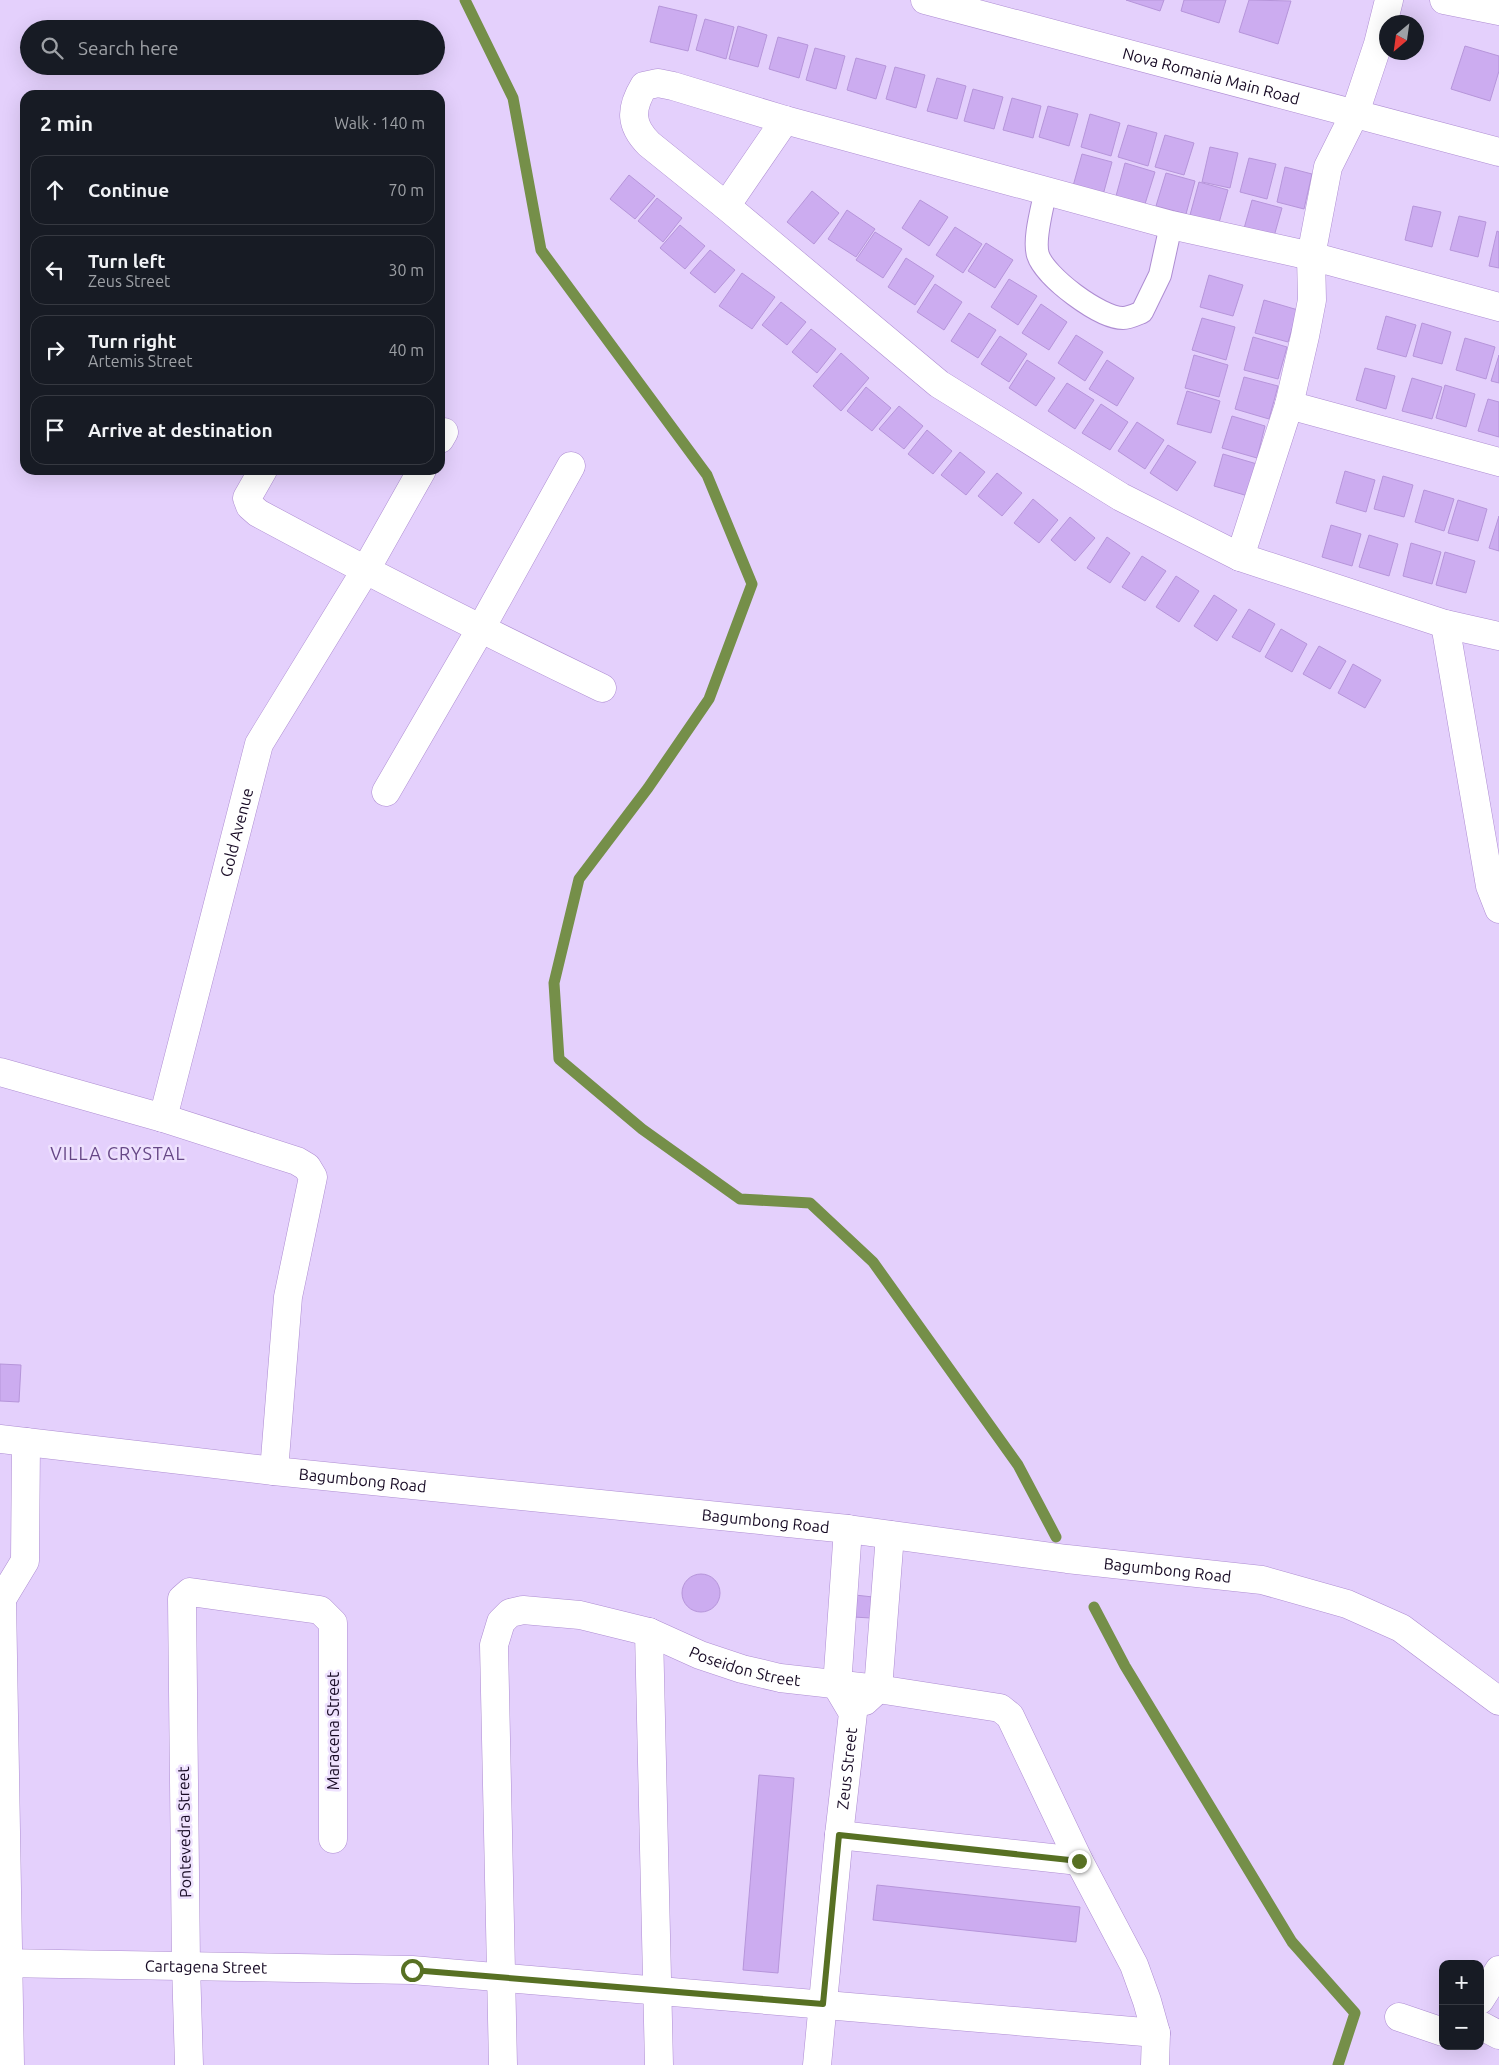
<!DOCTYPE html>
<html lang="en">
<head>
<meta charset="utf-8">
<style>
  :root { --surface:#171b24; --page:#242831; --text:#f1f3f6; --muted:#9ea1a6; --line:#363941 }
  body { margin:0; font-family:Ubuntu,sans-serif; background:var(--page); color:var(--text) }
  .controls { position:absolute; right:15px; bottom:15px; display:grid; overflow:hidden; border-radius:10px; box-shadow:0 5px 20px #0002 }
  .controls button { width:45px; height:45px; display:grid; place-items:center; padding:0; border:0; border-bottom:1px solid var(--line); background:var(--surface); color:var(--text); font:25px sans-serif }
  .compass { position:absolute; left:1379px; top:15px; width:45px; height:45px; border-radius:50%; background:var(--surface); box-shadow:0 5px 20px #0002; rotate:209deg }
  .stop { position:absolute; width:15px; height:15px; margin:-11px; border:4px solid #577023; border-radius:50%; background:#fff }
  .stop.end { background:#577023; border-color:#fff; box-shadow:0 1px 5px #0008 }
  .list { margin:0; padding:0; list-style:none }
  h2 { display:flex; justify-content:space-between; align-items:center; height:65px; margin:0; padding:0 20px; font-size:21px }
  h2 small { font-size:16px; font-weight:400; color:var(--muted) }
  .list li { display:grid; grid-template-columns:32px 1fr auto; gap:15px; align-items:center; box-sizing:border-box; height:70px; margin:0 10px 10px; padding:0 10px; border:1px solid var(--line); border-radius:15px }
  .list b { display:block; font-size:19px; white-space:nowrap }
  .list p { margin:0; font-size:16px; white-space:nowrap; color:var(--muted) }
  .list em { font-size:16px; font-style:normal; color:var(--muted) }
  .icon { flex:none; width:28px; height:28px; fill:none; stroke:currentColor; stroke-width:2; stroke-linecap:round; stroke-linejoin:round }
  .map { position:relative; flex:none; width:1499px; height:2065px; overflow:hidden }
  .search { position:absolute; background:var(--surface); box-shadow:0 5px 20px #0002; left:20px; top:20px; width:425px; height:55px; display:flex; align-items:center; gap:12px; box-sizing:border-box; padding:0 18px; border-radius:28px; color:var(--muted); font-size:19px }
  .panel { position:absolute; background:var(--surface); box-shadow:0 5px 20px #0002; left:20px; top:90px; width:425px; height:385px; border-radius:15px }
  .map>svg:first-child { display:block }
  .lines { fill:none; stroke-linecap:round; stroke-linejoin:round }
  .stream { stroke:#758f49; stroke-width:11 }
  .building { fill:#ccacf0; stroke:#b695da }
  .lane-casing { stroke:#ae8dd2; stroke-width:24 }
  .street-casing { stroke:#ae8dd2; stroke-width:29 }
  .secondary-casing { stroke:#ae8dd2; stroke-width:29 }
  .lane { stroke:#fff; stroke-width:22 }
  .street { stroke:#fff; stroke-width:28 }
  .secondary { stroke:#fff; stroke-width:28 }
  .route { stroke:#577023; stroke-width:6 }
  .labels { text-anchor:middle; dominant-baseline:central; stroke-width:5; stroke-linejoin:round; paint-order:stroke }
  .street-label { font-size:16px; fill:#170a24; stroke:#eee1fe }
  .neighbourhood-label { font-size:18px; letter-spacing:1px; fill:#664786; stroke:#eee1fe }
</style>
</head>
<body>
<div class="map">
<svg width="1499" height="2065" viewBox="0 0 1499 2065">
  <rect width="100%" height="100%" fill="#e4d0fc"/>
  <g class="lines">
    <!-- stream -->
    <g class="stream">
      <path d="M465,0L513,98L541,250L707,475L752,584L709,699L648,788L579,879L554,983L559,1059L642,1129L740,1199L810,1203L873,1262L1018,1465L1056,1537"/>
      <path d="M1094,1607L1125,1666L1292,1942L1355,2013L1338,2065"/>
    </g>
  </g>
  <!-- building -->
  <g class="building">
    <path d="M1126,0H1164L1160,11Z"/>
    <path d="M1184,0H1226L1219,23L1181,11Z"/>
    <path d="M1249,0L1291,1L1278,44L1239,32Z"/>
    <path d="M659,6L697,15L688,51L650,42Z"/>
    <path d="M705,19L734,27L726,59L696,50Z"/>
    <path d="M738,26L767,35L758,67L729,59Z"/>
    <path d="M778,37L808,45L799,78L769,69Z"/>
    <path d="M1465,46L1499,56V71L1490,101L1451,89Z"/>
    <path d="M815,48L845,56L836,89L806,80Z"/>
    <path d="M856,58L886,66L876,99L847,90Z"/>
    <path d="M895,67L925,75L916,108L886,99Z"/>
    <path d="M937,78L966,86L957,119L927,111Z"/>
    <path d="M973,89L1003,97L994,129L964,121Z"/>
    <path d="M1012,98L1041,106L1033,138L1003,130Z"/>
    <path d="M1048,106L1078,114L1069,146L1039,137Z"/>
    <path d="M1090,114L1120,123L1111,156L1081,147Z"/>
    <path d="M1128,125L1157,133L1148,166L1118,157Z"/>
    <path d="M1165,135L1194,143L1184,175L1155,167Z"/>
    <path d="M1210,147L1238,153L1230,188L1202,182Z"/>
    <path d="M1082,154L1112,162L1103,195L1073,186Z"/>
    <path d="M1249,158L1276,164L1267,199L1240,192Z"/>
    <path d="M1125,163L1155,172L1145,204L1116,196Z"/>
    <path d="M1285,167L1312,174L1304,209L1277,202Z"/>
    <path d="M1166,173L1195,181L1186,214L1156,206Z"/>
    <path d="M629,175L655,196L635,219L610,199Z"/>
    <path d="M1199,182L1228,190L1219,223L1190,215Z"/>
    <path d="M812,191L839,213L814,244L787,222Z"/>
    <path d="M657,198L682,218L663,242L638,221Z"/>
    <path d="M920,200L948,217L929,246L902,228Z"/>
    <path d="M1252,200L1282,208L1273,240L1243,232Z"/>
    <path d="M1413,206L1441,212L1432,247L1405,240Z"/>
    <path d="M847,210L875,229L856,257L828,239Z"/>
    <path d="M1459,216L1486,222L1478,257L1450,250Z"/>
    <path d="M680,225L705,246L685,269L660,248Z"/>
    <path d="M955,227L982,244L963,273L936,255Z"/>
    <path d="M1497,231L1499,232V268L1489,266Z"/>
    <path d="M875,232L902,249L883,278L856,260Z"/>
    <path d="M986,243L1013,260L995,288L968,271Z"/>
    <path d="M710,250L735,270L715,293L690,273Z"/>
    <path d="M906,258L934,276L915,305L888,287Z"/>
    <path d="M742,273L775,297L752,329L719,306Z"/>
    <path d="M1209,275L1243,285L1233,316L1200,307Z"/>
    <path d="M1009,279L1037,296L1018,325L991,307Z"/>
    <path d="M935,284L962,302L944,330L917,312Z"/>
    <path d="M1264,300L1298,310L1288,342L1255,333Z"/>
    <path d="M781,302L806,322L787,345L762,325Z"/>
    <path d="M1041,304L1067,322L1049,350L1022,333Z"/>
    <path d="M969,313L996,330L978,358L951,341Z"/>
    <path d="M1386,316L1416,325L1406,357L1377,349Z"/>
    <path d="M1202,318L1235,327L1226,360L1192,350Z"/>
    <path d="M1422,323L1451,332L1442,364L1413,356Z"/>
    <path d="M811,329L836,349L817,373L792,352Z"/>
    <path d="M1076,335L1103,352L1085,381L1058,363Z"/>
    <path d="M1000,336L1027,354L1009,382L981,364Z"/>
    <path d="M1253,337L1287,347L1278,379L1244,370Z"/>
    <path d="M1465,338L1495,347L1486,379L1456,370Z"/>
    <path d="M841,353L869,378L841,411L813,386Z"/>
    <path d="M1194,355L1228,365L1219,397L1185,388Z"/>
    <path d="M1499,355V383L1491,381Z"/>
    <path d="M1027,360L1055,378L1036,406L1009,388Z"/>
    <path d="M1107,360L1134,378L1117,406L1089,389Z"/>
    <path d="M1365,368L1395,376L1386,409L1356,400Z"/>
    <path d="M1244,377L1278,386L1269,419L1235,409Z"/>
    <path d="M1412,378L1442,387L1432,419L1402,411Z"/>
    <path d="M1067,383L1094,400L1075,429L1048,411Z"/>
    <path d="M1445,385L1475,394L1466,427L1436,418Z"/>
    <path d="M866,387L891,408L872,431L847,411Z"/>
    <path d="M1187,391L1220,401L1211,433L1177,424Z"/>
    <path d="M1488,399L1499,402V437L1478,431Z"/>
    <path d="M1101,404L1128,422L1110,450L1082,433Z"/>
    <path d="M899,406L923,426L904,449L879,429Z"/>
    <path d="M1232,416L1265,426L1257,458L1222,448Z"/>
    <path d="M1137,422L1164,440L1145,469L1118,451Z"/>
    <path d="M927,430L952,451L933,474L908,454Z"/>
    <path d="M1168,445L1196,462L1177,491L1150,473Z"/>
    <path d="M960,452L985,472L966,495L941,475Z"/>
    <path d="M1223,454L1257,464L1248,496L1214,486Z"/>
    <path d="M1345,471L1375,480L1366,512L1336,503Z"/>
    <path d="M997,473L1022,493L1002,516L978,496Z"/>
    <path d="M1383,476L1413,485L1404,517L1374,509Z"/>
    <path d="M1424,490L1454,499L1444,531L1415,522Z"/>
    <path d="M1033,499L1058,520L1039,543L1014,523Z"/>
    <path d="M1458,500L1487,509L1478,541L1448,533Z"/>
    <path d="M1499,516V551L1489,548Z"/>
    <path d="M1070,517L1095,538L1075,561L1051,540Z"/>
    <path d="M1331,525L1361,534L1352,566L1322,557Z"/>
    <path d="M1369,535L1398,544L1389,576L1359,567Z"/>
    <path d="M1107,537L1130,553L1110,583L1087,568Z"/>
    <path d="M1411,543L1441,552L1432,584L1403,576Z"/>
    <path d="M1445,552L1475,561L1466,593L1436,585Z"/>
    <path d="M1142,556L1166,571L1145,601L1122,587Z"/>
    <path d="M1176,576L1199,591L1179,622L1156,607Z"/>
    <path d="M1214,595L1237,610L1217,641L1194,626Z"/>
    <path d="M1249,609L1275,624L1260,652L1232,637Z"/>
    <path d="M1281,629L1307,644L1292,672L1265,657Z"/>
    <path d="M1319,646L1346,661L1330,689L1303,674Z"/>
    <path d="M1353,664L1381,680L1365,708L1338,693Z"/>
    <path d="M0,1364L21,1365L19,1402L0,1401Z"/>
    <circle cx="701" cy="1593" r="19"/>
    <path d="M855,1595L873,1597L871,1618L853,1617Z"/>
    <path d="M759,1775L794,1778L778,1973L743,1970Z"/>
    <path d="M877,1885L1080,1907L1076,1942L873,1920Z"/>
  </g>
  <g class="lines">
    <!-- lane casing -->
    <g class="lane-casing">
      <path id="lane" d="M1046,189C1043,206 1033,239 1038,255C1045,277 1100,318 1123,318C1129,318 1137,314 1142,312L1160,275L1171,225"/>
    </g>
    <!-- street casing -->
    <g class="street-casing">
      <g id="street">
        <path id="s1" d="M925,0L1499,152"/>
        <path d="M1444,0L1499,11"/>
        <path d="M726,206L785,120"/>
        <path d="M1499,307L1311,256L1171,225L785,120L673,86L658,83L644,86C630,109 630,125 649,144L726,206L939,384L1121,497L1240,557L1445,624L1499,636"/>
        <path d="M1289,405L1499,462"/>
        <path d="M440,439L444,432"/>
        <path d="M263,470L247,498L250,506L258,513C371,574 486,632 602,688"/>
        <path d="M1240,557L1289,405L1305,336L1312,300L1311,256L1328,167L1355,113L1378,44L1389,0"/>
        <path d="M1445,624L1490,886L1499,909"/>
        <path d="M386,792L480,630L571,466"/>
        <path d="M0,1072L163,1118L297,1161L307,1167L313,1177L288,1297L274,1471"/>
        <path id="s2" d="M163,1118L259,744L365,571L422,470"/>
        <path d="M0,1596L2,1599L10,2065"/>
        <path d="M2,1599L25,1561L26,1442"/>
        <path d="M649,1632L659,2065"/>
        <path d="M865,1701L878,1689L890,1535"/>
        <path d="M839,1835L1079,1861"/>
        <path id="s3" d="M0,1963L412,1970L1156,2033"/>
        <path d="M1480,2000L1499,1970"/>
        <path d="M1399,2017L1443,2032"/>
        <path d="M1480,2025L1499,2035"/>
        <path d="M189,2065L186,1965L182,1599L190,1592L320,1610L333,1623V1839"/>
        <path id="s4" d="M503,2065L494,1645L501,1622L510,1613L523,1610L580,1615L649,1632L700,1655L742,1669L780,1678L878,1689L1000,1708L1010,1716L1079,1861L1134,1965L1147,2001L1156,2033L1155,2065"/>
        <path id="s5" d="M817,2065L839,1835L853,1713L837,1686L848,1529"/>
      </g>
    </g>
    <!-- secondary casing -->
    <g class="secondary-casing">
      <g id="secondary">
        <path id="s6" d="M0,1439L274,1471L848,1529L1067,1559L1262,1580L1347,1604L1401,1628L1499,1701"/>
      </g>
    </g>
    <!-- lane -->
    <use href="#lane" class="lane"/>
    <!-- street -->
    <use href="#street" class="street"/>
    <!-- secondary -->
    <use href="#secondary" class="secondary"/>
  </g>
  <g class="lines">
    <!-- route -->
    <path class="route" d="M412,1970L823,2004L839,1835L1079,1861"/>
  </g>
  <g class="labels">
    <!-- street labels -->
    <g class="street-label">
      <text stroke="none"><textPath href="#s1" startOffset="296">Nova Romania Main Road</textPath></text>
      <text stroke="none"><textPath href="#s2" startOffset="295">Gold Avenue</textPath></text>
      <text stroke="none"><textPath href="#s6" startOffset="365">Bagumbong Road</textPath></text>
      <text stroke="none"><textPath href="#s6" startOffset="770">Bagumbong Road</textPath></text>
      <text stroke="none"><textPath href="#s6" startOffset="1175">Bagumbong Road</textPath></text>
      <text stroke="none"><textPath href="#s4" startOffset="701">Poseidon Street</textPath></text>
      <text transform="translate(333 1731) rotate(-90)">Maracena Street</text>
      <text stroke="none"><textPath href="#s5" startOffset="298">Zeus Street</textPath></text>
      <text transform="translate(184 1832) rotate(-91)">Pontevedra Street</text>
      <text stroke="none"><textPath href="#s3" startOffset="206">Cartagena Street</textPath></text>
    </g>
    <!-- neighbourhood labels -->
    <g class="neighbourhood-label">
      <text x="118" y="1153">VILLA CRYSTAL</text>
    </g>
  </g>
</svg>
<div class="controls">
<button>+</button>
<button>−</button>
</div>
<svg class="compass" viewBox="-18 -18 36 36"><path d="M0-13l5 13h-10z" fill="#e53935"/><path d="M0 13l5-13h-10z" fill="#9ea1a6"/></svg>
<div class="stop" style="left:412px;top:1970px"></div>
<div class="stop end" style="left:1079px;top:1861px"></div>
<div class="search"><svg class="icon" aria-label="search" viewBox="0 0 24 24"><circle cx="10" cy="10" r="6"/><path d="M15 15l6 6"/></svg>Search here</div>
<section class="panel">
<h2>2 min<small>Walk · 140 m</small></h2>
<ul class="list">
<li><svg class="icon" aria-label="ahead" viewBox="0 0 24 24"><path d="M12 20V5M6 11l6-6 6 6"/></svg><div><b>Continue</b></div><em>70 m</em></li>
<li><svg class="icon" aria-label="left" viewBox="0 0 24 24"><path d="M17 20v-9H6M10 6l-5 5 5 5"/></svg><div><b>Turn left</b><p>Zeus Street</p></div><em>30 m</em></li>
<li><svg class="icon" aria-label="right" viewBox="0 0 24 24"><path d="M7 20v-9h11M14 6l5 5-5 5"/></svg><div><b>Turn right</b><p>Artemis Street</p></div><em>40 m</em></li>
<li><svg class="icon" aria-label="arrive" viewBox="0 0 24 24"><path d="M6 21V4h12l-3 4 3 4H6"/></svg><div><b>Arrive at destination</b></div></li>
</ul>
</section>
</div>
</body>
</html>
